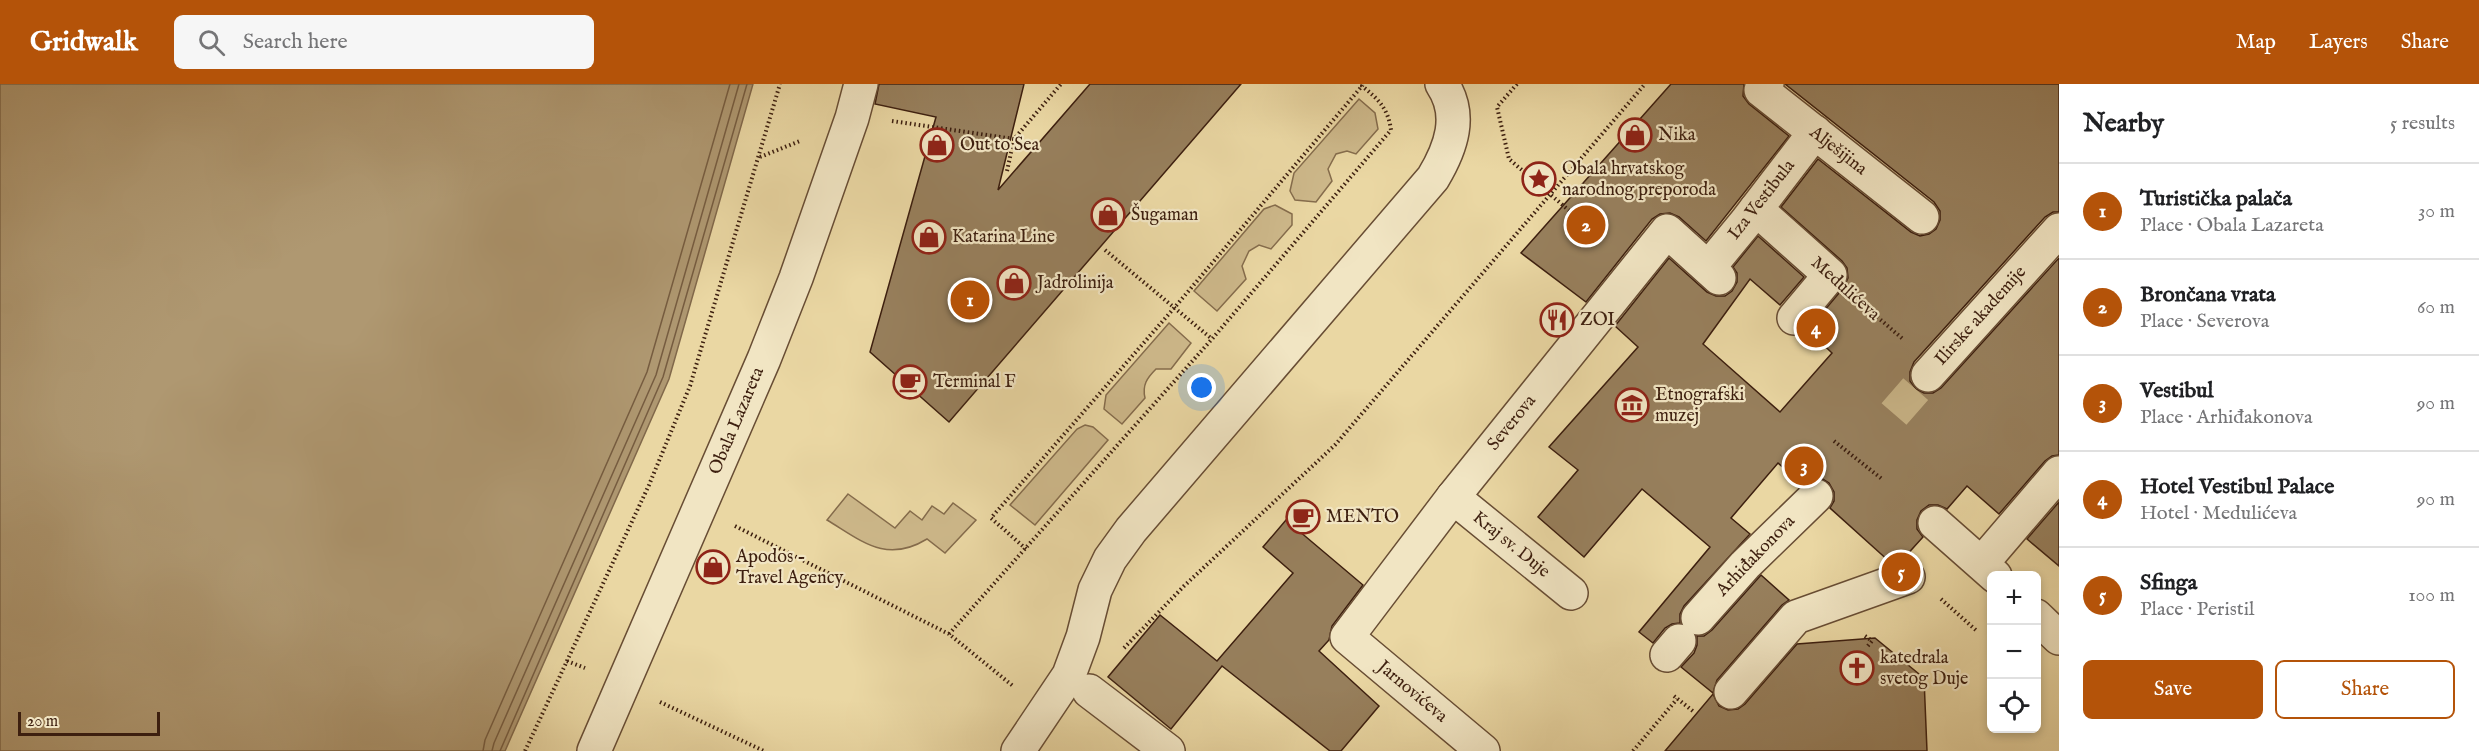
<!DOCTYPE html>
<html lang="en">
<head>
<meta charset="utf-8">
<style>
  :root { --surface:#fff; --page:#f6f6f6; --text:#202124; --muted:#757577; --line:#e0e0e0; --accent:#b45309 }
  body { margin:0; font-family:"IM FELL English",serif; background:var(--page); color:var(--text) }
  .controls { position:absolute; right:18px; bottom:18px; display:grid; overflow:hidden; border-radius:9px; box-shadow:0 3px 9px #0003 }
  .controls button { width:54px; height:54px; display:grid; place-items:center; padding:0; border:0; border-bottom:2px solid var(--line); background:var(--surface); color:var(--text); font:30px sans-serif }
  .scale { position:absolute; left:18px; bottom:15px; width:142px; box-sizing:border-box; padding-left:6px; border:3px solid #3d1f0f; border-top:0; font-size:16px; line-height:21px; white-space:nowrap; color:#3d1f0f; -webkit-text-stroke:4px #f1e5c3; paint-order:stroke }
  .you { position:absolute; left:1202px; top:304px; width:21px; height:21px; margin:-15px; border:4px solid #fff; border-radius:50%; background:#1a73e8; box-shadow:0 0 0 9px #1a73e833 }
  .badge { display:grid; place-items:center; width:39px; height:39px; border-radius:50%; background:var(--accent); color:#fff; font-size:20px; font-weight:700 }
  .pin { position:absolute; translate:-50% -50%; border:3px solid #fff; box-shadow:0 2px 6px #0006 }
  .list { margin:0; padding:0; list-style:none }
  h2 { display:flex; justify-content:space-between; align-items:center; height:78px; margin:0; padding:0 24px; font-size:26px }
  h2 small { font-size:20px; font-weight:400; color:var(--muted) }
  .list li { display:grid; grid-template-columns:39px 1fr auto; gap:18px; align-items:center; box-sizing:border-box; height:96px; padding:0 24px; border-top:2px solid var(--line) }
  .list b { display:block; font-size:22px; white-space:nowrap }
  .list p { margin:0; font-size:20px; white-space:nowrap; color:var(--muted) }
  .list em { font-size:20px; font-style:normal; color:var(--muted) }
  .actions { display:flex; gap:12px; padding:18px 24px }
  .actions a { flex:1; padding:14px 0; border:2px solid var(--accent); border-radius:9px; text-align:center; font-size:21px; color:var(--accent) }
  .actions .main { background:var(--accent); color:#fff }
  .icon { flex:none; width:33px; height:33px; fill:none; stroke:currentColor; stroke-width:2; stroke-linecap:round; stroke-linejoin:round }
  .map { position:relative; flex:none; width:2059px; height:667px; overflow:hidden }
  header { display:flex; align-items:center; gap:36px; box-sizing:border-box; height:84px; padding:0 30px; background:var(--accent); color:#fff }
  header strong { font-size:28px }
  nav { display:flex; gap:33px; margin-inline-start:auto; font-size:21px }
  .search { width:420px; height:54px; background:var(--page); display:flex; align-items:center; gap:15px; box-sizing:border-box; padding:0 21px; border-radius:9px; color:var(--muted); font-size:22px }
  main { display:flex }
  aside { flex:1; background:var(--surface) }
  .map>svg:first-child { display:block }
  .green { fill:#cdb88a; stroke:#856c4c; stroke-width:1.5 }
  .water { fill:#af9871; stroke:#81684a; stroke-width:1.5 }
  .lines { fill:none; stroke-linecap:round; stroke-linejoin:round }
  .shore { stroke:#765c40; stroke-width:1.5 }
  .building { fill:#977f5c; stroke:#3d1f0f; stroke-width:1.5 }
  .street-tunnel { stroke:#c7b285; stroke-width:33; stroke-dasharray:33 16; stroke-linecap:butt }
  .street-casing { stroke:#684d34; stroke-width:36 }
  .path { stroke:#3d1f0f; stroke-width:4; stroke-dasharray:1.5 3; stroke-linecap:butt }
  .street { stroke:#f1e5c3; stroke-width:33 }
  .labels { text-anchor:middle; dominant-baseline:central; stroke-width:4.5; stroke-linejoin:round; paint-order:stroke }
  .poi-label { font-size:18px; fill:#3d1f0f; stroke:#f1e5c3; text-anchor:start }
  .street-label { font-size:18px; fill:#3d1f0f; stroke:#f1e5c3 }
</style>
</head>
<body>
<header>
<strong>Gridwalk</strong>
<div class="search"><svg class="icon" aria-label="search" viewBox="0 0 24 24"><circle cx="10" cy="10" r="6"/><path d="M15 15l6 6"/></svg>Search here</div>
<nav><a>Map</a><a>Layers</a><a>Share</a></nav>
</header>
<main>
<div class="map">
<svg width="2059" height="667" viewBox="0 0 2059 667">
  <rect width="100%" height="100%" fill="#ead7a3"/>
  <filter id="stains"><feTurbulence type="fractalNoise" baseFrequency=".00333" numOctaves="4"/><feColorMatrix values="0 0 0 0 .2 0 0 0 0 .09 0 0 0 0 .02 0 0 0 .5 -.17"/></filter>
  <radialGradient id="worn" r=".72"><stop offset=".6" stop-color="#630" stop-opacity="0"/><stop offset="1" stop-color="#630" stop-opacity=".3"/></radialGradient>
  <!-- green -->
  <g class="green">
    <path d="M1359,15L1375,29L1378,45L1356,70L1347,67L1336,70L1328,85L1332,97L1316,118L1295,116L1290,107L1294,89Z"/>
    <path d="M1275,121L1292,130V141L1271,165L1259,161L1249,167L1242,182L1246,195L1217,227L1194,207L1264,125Z"/>
    <path d="M1169,239L1191,259L1171,285H1156C1147,294 1142,301 1145,314L1122,340L1104,325L1106,311Z"/>
    <path d="M1085,341L1093,343L1108,356L1035,441L1010,421L1077,345Z"/>
    <path d="M848,410L895,444L910,427L922,436L932,422L944,430L953,419L976,436L945,469L927,455C886,480 862,457 827,436Z"/>
  </g>
  <!-- water -->
  <path class="water" d="M0,0H753L669,295L505,667H0Z"/>
  <g class="lines">
    <!-- shore -->
    <g class="shore">
      <path d="M483,667L485,656L647,288L730,0"/>
      <path d="M492,667L494,659L656,291L739,0"/>
      <path d="M500,667L663,293L747,0"/>
    </g>
  </g>
  <!-- building -->
  <g class="building">
    <path d="M879,0H1024L998,106L1090,0H1241L949,338L870,268L936,33L875,20Z"/>
    <path d="M1671,0H1744L1743,12L1749,20L1789,52L1706,157L1679,133L1670,129L1660,130L1652,135L1586,218L1521,169Z"/>
    <path d="M1785,0H2059V128H2053L2045,133L1914,278L1910,288V297L1916,305L1924,309H1933L1941,304L2059,174V371L2052,372L2045,377L1999,430L1967,402L1947,425L1938,421H1929L1921,427L1917,436V445L1923,453L1903,475L1891,479L1830,424L1834,417V408L1829,399L1821,394H1812L1802,400L1778,379L1731,434L1750,450L1684,522L1680,530V539L1672,540L1665,544L1653,559L1639,548L1710,463L1642,405L1584,473L1538,433L1578,386L1549,363L1638,263L1615,242L1669,174L1707,208L1716,212H1725L1732,207L1737,198V189L1733,183L1758,152L1804,193L1780,221L1750,195L1703,260L1780,328L1832,269L1808,246L1844,203L1848,194L1847,184L1842,177L1781,123L1818,75L1911,148L1920,152L1929,150L1936,145L1940,136V127L1934,118Z"/>
    <path d="M2059,418V482L2027,455Z"/>
    <path d="M1286,436L1363,501L1332,542L1329,556L1319,567L1379,622L1341,667H1330L1222,582L1171,645L1108,593L1160,531L1217,577L1293,489L1263,463Z"/>
    <path d="M1761,491L1789,516L1782,521L1717,596L1713,609L1681,583L1694,569L1697,561V552H1704L1712,546Z"/>
    <path d="M1875,554L1924,594L1927,667H1665L1713,610L1719,622L1728,626L1738,625L1745,620L1797,560Z"/>
  </g>
  <g class="lines">
    <!-- street-tunnel -->
    <path class="street-tunnel" d="M1894,330L1928,291"/>
    <!-- street casing -->
    <g class="street-casing">
      <g id="street">
        <path d="M1767,0L1761,6L1922,133"/>
        <path d="M1756,125L1830,191L1794,234"/>
        <path d="M1709,183L1746,138L1815,48"/>
        <path d="M1928,291L2059,146"/>
        <path d="M1453,413L1571,509"/>
        <path d="M1935,439L1995,492"/>
        <path d="M1982,479L2059,389"/>
        <path d="M2036,532L2059,554"/>
        <path d="M1698,534L1745,481L1816,412"/>
        <path d="M1667,571L1679,557"/>
        <path d="M1089,607L1168,667"/>
        <path d="M1731,608L1796,533L1908,493"/>
        <path d="M594,667L764,275L796,194L852,34L861,0"/>
        <path d="M1018,667L1069,591L1083,553L1095,506L1110,475L1131,446L1433,94C1451,64 1463,31 1442,0"/>
        <path d="M1483,667L1347,553L1453,413L1667,147L1719,194"/>
      </g>
    </g>
    <!-- path -->
    <g class="path">
      <path d="M1517,0L1497,23L1509,75L1586,141"/>
      <path d="M892,37L1014,55L1061,0"/>
      <path d="M760,73L800,57"/>
      <path d="M1007,87L1014,55"/>
      <path d="M1105,166L1212,255"/>
      <path d="M1860,218L1904,256"/>
      <path d="M1834,357L1882,395"/>
      <path d="M735,442L949,550L1013,602"/>
      <path d="M1026,465L991,434L1175,223L1362,2"/>
      <path d="M1941,515L1977,547"/>
      <path d="M949,550L1212,255L1391,46C1388,24 1378,15 1362,2L1363,0"/>
      <path d="M1865,552L1872,557L1866,564"/>
      <path d="M1124,564L1184,502L1335,361L1645,0"/>
      <path d="M567,577L585,584"/>
      <path d="M1674,612L1694,628"/>
      <path d="M660,618L764,667"/>
      <path d="M525,667L649,401L690,302L780,0"/>
      <path d="M1633,667L1677,615"/>
    </g>
    <!-- street -->
    <use href="#street" class="street"/>
  </g>
  <!-- icons -->
  <defs>
    <g id="shop-ring" transform="scale(1.725)"><circle r="9.5" fill="#f1e5c3" stroke="#8f2418" stroke-width="1.5"/><path d="M-5-2.5h2.3a2.7 3.5 0 0 1 5.4 0H5L5.5 6h-11ZM-1.5-2.5h3a1.5 2.3 0 0 0-3 0Z" fill="#8f2418"/></g>
    <g id="sight-ring" transform="scale(1.725)"><circle r="9.5" fill="#f1e5c3" stroke="#8f2418" stroke-width="1.5"/><path d="M0-6L1.8-2.2L6-1.7L2.9 1.2L3.7 5.4L0 3.3L-3.7 5.4L-2.9 1.2L-6-1.7L-1.8-2.2Z" fill="#8f2418"/></g>
    <g id="restaurant-ring" transform="scale(1.725)"><circle r="9.5" fill="#f1e5c3" stroke="#8f2418" stroke-width="1.5"/><path d="M-5-6h1v4h1v-4h1v4h1v-4h1v5L-1.5 .5V6h-2V.5L-5-1ZM5-6V6H3V1.5H1.5Q1.5-4 5-6Z" fill="#8f2418"/></g>
    <g id="cafe-ring" transform="scale(1.725)"><circle r="9.5" fill="#f1e5c3" stroke="#8f2418" stroke-width="1.5"/><path d="M-5.5-4.5H6V0H3Q3 3.5 0 3.5H-2.5Q-5.5 3.5-5.5 0ZM3-3.2v2h1.7v-2ZM-6 4.5H4V6H-6Z" fill="#8f2418"/></g>
    <g id="museum-ring" transform="scale(1.725)"><circle r="9.5" fill="#f1e5c3" stroke="#8f2418" stroke-width="1.5"/><path d="M0-6L6-3V-2H-6V-3ZM-5-1h2V3h-2ZM-1-1h2V3h-2ZM3-1h2V3H3ZM-6 4H6V6H-6Z" fill="#8f2418"/></g>
    <g id="church-ring" transform="scale(1.725)"><circle r="9.5" fill="#f1e5c3" stroke="#8f2418" stroke-width="1.5"/><path d="M-1.2-6h2.4v3.5h3.3v2.4h-3.3V6h-2.4V-.1h-3.3v-2.4h3.3Z" fill="#8f2418"/></g>
  </defs>
  <g fill-rule="evenodd">
    <use href="#shop-ring" x="1635" y="51"/>
    <use href="#shop-ring" x="937" y="61"/>
    <use href="#sight-ring" x="1539" y="95"/>
    <use href="#shop-ring" x="1108" y="131"/>
    <use href="#shop-ring" x="929" y="153"/>
    <use href="#shop-ring" x="1014" y="199"/>
    <use href="#restaurant-ring" x="1557" y="236"/>
    <use href="#cafe-ring" x="910" y="298"/>
    <use href="#museum-ring" x="1632" y="321"/>
    <use href="#cafe-ring" x="1303" y="433"/>
    <use href="#shop-ring" x="713" y="483"/>
    <use href="#church-ring" x="1857" y="584"/>
  </g>
  <g class="labels">
    <!-- poi labels -->
    <g class="poi-label">
      <text x="1658" y="51">Nika</text>
      <text x="960" y="61">Out to Sea</text>
      <text x="1562" y="85">Obala hrvatskog<tspan x="1562" dy="21">narodnog preporoda</tspan></text>
      <text x="1131" y="131">Šugaman</text>
      <text x="952" y="153">Katarina Line</text>
      <text x="1037" y="199">Jadrolinija</text>
      <text x="1580" y="236">ZOI</text>
      <text x="933" y="298">Terminal F</text>
      <text x="1655" y="311">Etnografski<tspan x="1655" dy="21">muzej</tspan></text>
      <text x="1326" y="433">MENTO</text>
      <text x="736" y="473">Apodos -<tspan x="736" dy="21">Travel Agency</tspan></text>
      <text x="1880" y="574">katedrala<tspan x="1880" dy="21">svetog Duje</tspan></text>
    </g>
    <!-- street labels -->
    <g class="street-label">
      <text transform="translate(1838 67) rotate(38)">Alješijina</text>
      <text transform="translate(1762 116) rotate(-52)">Iza Vestibula</text>
      <text transform="translate(1845 205) rotate(42)">Medulićeva</text>
      <text transform="translate(1981 232) rotate(-48)">Ilirske akademije</text>
      <text transform="translate(737 337) rotate(-67)">Obala Lazareta</text>
      <text transform="translate(1512 339) rotate(-51)">Severova</text>
      <text transform="translate(1511 461) rotate(39)">Kraj sv. Duje</text>
      <text transform="translate(1756 472) rotate(-46)">Arhiđakonova</text>
      <text transform="translate(1412 608) rotate(40)">Jarnovićeva</text>
    </g>
  </g>
  <rect width="100%" height="100%" filter="url(#stains)"/>
  <rect width="100%" height="100%" fill="url(#worn)"/>
</svg>
<div class="controls">
<button>+</button>
<button>−</button>
<button><svg class="icon" aria-label="locate" viewBox="0 0 24 24"><circle cx="12" cy="12" r="6"/><path d="M12 2v4M12 18v4M2 12h4M18 12h4"/></svg></button>
</div>
<div class="scale">20 m</div>
<div class="you"></div>
<div class="pin badge" style="left:970px;top:216px">1</div>
<div class="pin badge" style="left:1586px;top:141px">2</div>
<div class="pin badge" style="left:1804px;top:382px">3</div>
<div class="pin badge" style="left:1816px;top:244px">4</div>
<div class="pin badge" style="left:1901px;top:488px">5</div>
</div>
<aside>
<h2>Nearby<small>5 results</small></h2>
<ul class="list">
<li><span class="badge">1</span><div><b>Turistička palača</b><p>Place · Obala Lazareta</p></div><em>30 m</em></li>
<li><span class="badge">2</span><div><b>Brončana vrata</b><p>Place · Severova</p></div><em>60 m</em></li>
<li><span class="badge">3</span><div><b>Vestibul</b><p>Place · Arhiđakonova</p></div><em>90 m</em></li>
<li><span class="badge">4</span><div><b>Hotel Vestibul Palace</b><p>Hotel · Medulićeva</p></div><em>90 m</em></li>
<li><span class="badge">5</span><div><b>Sfinga</b><p>Place · Peristil</p></div><em>100 m</em></li>
</ul>
<div class="actions"><a class="main">Save</a><a>Share</a></div>
</aside>
</main>
</body>
</html>
